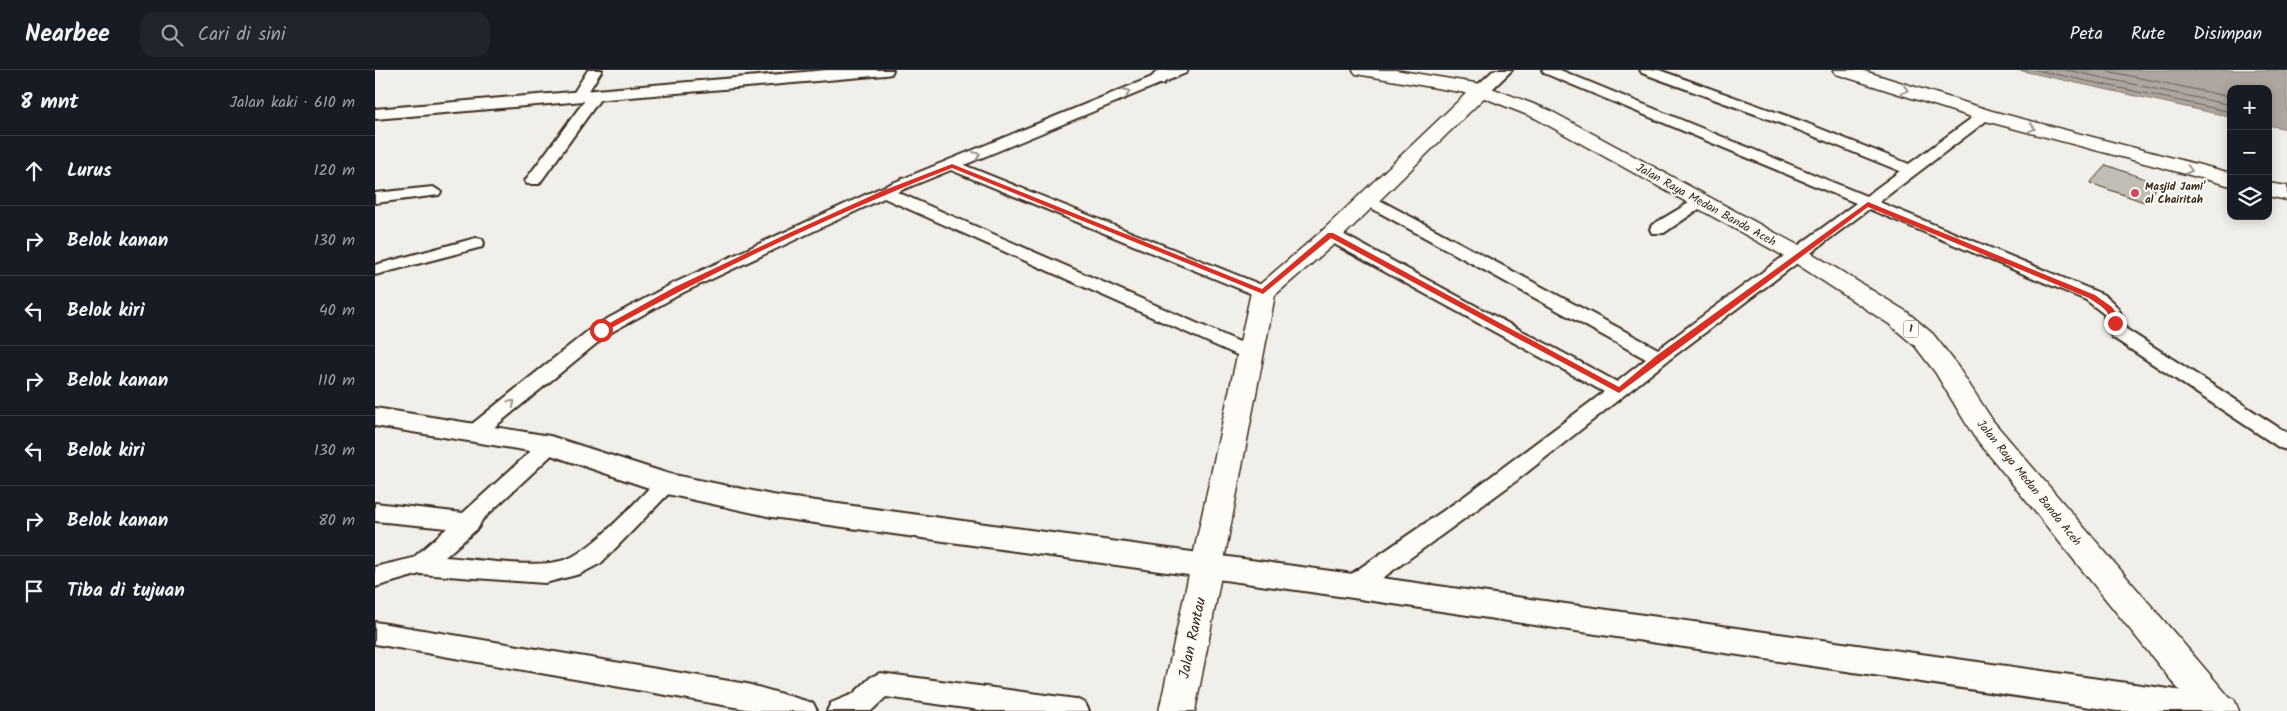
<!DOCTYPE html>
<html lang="id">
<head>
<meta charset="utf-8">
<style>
  :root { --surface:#171b24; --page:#20242c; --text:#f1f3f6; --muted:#9ea1a6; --line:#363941 }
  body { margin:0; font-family:Kalam,sans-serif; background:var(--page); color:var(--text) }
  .controls { position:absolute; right:15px; top:15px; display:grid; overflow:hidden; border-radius:10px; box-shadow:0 2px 12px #0003 }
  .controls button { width:45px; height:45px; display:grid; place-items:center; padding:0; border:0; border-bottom:1px solid var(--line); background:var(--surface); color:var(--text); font:25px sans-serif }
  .stop { position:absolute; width:15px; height:15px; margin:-11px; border:4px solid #d93025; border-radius:50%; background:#fff }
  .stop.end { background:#d93025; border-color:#fff; box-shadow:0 1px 5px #0008 }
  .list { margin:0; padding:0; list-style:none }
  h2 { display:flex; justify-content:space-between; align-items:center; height:65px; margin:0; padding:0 20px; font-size:21px }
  h2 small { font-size:16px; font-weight:400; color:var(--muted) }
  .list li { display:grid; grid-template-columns:32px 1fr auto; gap:15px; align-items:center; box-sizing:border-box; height:70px; padding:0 20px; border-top:1px solid var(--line) }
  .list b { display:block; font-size:19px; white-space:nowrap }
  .list em { font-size:16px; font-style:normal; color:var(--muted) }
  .icon { flex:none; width:28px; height:28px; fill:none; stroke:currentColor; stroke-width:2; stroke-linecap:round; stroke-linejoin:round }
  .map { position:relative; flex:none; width:1912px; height:641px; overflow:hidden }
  header { display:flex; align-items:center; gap:30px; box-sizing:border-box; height:70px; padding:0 25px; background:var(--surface); border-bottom:1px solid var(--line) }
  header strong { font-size:24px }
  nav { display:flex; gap:28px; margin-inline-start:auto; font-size:18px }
  .search { width:350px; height:45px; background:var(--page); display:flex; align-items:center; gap:12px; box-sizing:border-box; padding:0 18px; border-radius:15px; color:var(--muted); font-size:19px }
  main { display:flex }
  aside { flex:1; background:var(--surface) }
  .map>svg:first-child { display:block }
  .water { fill:#aea69f; stroke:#80746b }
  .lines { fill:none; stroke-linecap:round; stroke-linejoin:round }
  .shore { stroke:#695c52; stroke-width:1 }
  .building { fill:#c1bcb4; stroke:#3b2a1e }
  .minor-casing { stroke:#3b2a1e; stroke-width:4 }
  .tertiary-casing { stroke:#3b2a1e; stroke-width:4 }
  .secondary-casing { stroke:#3b2a1e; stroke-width:3 }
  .trunk-casing { stroke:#3b2a1e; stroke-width:3 }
  .minor { fill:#fdfcf7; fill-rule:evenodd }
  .tertiary { fill:#fdfcf7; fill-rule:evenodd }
  .secondary { fill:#fdfcf7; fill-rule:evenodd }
  .trunk { fill:#fdfcf7; fill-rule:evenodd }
  .oneway { stroke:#9c938a }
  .route { fill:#d93025 }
  .poi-dot { fill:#d1495b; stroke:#fdfcf7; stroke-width:2 }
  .labels { text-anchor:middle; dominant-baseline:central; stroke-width:4; stroke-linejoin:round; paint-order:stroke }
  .far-poi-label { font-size:11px; font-weight:bold; fill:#3b2a1e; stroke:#fdfcf7; text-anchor:start }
  .shield { fill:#fdfcf7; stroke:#75695f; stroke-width:1 }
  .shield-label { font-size:11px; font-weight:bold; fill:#3b2a1e }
  .street-label { font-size:12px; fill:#3b2a1e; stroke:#fdfcf7 }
  .near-street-label { font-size:15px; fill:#3b2a1e; stroke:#fdfcf7 }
</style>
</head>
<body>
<header>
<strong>Nearbee</strong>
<div class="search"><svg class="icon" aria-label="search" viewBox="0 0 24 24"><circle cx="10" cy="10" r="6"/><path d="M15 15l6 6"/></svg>Cari di sini</div>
<nav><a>Peta</a><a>Rute</a><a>Disimpan</a></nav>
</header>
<main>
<aside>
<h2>8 mnt<small>Jalan kaki · 610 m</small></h2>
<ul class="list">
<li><svg class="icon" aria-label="ahead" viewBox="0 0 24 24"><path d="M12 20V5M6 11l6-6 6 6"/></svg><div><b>Lurus</b></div><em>120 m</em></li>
<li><svg class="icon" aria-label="right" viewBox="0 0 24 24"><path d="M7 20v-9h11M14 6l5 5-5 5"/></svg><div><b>Belok kanan</b></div><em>130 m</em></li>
<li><svg class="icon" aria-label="left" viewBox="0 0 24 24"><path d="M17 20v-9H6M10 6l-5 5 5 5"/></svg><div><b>Belok kiri</b></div><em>40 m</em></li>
<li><svg class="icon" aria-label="right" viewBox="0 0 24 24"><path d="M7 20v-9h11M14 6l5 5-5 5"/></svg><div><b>Belok kanan</b></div><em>110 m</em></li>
<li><svg class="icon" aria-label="left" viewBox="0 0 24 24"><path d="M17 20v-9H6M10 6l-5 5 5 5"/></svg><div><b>Belok kiri</b></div><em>130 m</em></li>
<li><svg class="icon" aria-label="right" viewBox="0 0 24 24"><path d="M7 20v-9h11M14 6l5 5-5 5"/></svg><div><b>Belok kanan</b></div><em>80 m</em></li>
<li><svg class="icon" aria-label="arrive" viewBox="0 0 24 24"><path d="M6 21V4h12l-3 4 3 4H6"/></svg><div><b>Tiba di tujuan</b></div></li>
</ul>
</aside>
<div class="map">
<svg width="1912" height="641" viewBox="0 0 1912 641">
  <rect width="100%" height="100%" fill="#f1efea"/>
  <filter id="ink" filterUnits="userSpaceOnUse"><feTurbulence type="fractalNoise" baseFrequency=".02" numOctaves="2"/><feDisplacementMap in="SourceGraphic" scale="10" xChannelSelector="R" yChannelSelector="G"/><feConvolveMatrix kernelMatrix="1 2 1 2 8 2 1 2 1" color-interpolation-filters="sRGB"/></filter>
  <g filter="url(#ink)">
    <!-- water -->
    <path class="water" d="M1643,0H1912V59L1893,55V19H1856V47Z"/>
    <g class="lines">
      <!-- shore -->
      <g class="shore">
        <path d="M1661,0L1856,42"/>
        <path d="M1691,0L1856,35"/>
        <path d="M1727,0L1856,27"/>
      </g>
    </g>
    <!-- building -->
    <path class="building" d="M1731,95L1785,114L1769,132L1715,113Z"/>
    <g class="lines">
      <!-- minor casing -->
      <g class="minor-casing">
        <g id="minor">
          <path d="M213,0H227L208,30H198L196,27Z"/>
          <path d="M794,0H813L811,3L589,95L894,218L897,222L894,226H882L576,100L522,122L883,280L886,284L883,288L876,290L869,288L509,128L309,222L233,264L106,368L99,370L92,368L89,363L92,358L219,256L297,214L503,119Z"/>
          <path d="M1167,0H1185L1491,126L1525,101L1421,59L1267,3L1265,0H1284L1431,53L1534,94L1605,42H1615L1617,45L1615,48L1504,132L1727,224C1742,234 1747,242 1751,259L1912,363V380L1905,378L1737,267L1731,258L1729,244L1711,230L1494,139L1291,292L1141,411L987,523L978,526L969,523L966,516L969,509L1087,428L1229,322L950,169L948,165L950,161H962L1242,312L1271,289L987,133L985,130L987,127H999L1283,279L1481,133L1169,3Z"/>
          <path d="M221,21L228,25L164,114H152L150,111L152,108L216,22Z"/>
          <path d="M58,117L66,122L64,125L0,133V123Z"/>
          <path d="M1324,127L1330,129L1332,132L1330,135L1289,163H1277L1275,159L1277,155Z"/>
          <path d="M101,168L107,169L109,173L107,177L0,205V195Z"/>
          <path d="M175,368L182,370L186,375L182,380L107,450L103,458L70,487C102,489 163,500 192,489C219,479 262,430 284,408L292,406L300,408L303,414L226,493L205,504L170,513L45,504L0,517V497L38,488L72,458L0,451V433L88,443L168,370Z"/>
          <path d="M0,552L372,614L438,633L442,641H382L0,574Z"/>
          <path d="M505,603L701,629L710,633L714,641H612L511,627L496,641H452L456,633L478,624L496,607Z"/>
        </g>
      </g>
      <!-- tertiary casing -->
      <g class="tertiary-casing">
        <g id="tertiary">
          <path d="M452,0H518L516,4L510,5L0,49V39Z"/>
          <path d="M783,0H800L788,14H776L774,10Z"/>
          <path d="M1119,0H1137L1112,24H1100L1097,20Z"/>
          <path d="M0,338L175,366L294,404L397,425L978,504L1844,626L1856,630L1861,641H1742L978,528L397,447L292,424L173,384L0,356Z"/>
        </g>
      </g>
      <!-- secondary casing -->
      <g class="secondary-casing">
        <path id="secondary" d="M1106,14L1113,16L1115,20L1113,24L964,170L900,225L820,641H784L876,222L948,160L1099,16Z"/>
      </g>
      <!-- trunk casing -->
      <g class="trunk-casing">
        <g id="trunk">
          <path d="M978,0H1020L1106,14L1174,40L1430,179L1532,242L1558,264L1579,291L1618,351L1855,628L1859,629L1864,641H1821L1598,365L1560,302L1540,276L1514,254L1414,189L1160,48L1102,25L987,5L981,4Z"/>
          <path d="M1458,0H1486L1617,41L1856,103V116L1603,49L1461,4Z"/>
          <path d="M1893,113L1912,116V130L1893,126Z"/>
        </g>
      </g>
      <!-- minor -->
      <use href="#minor" class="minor"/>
      <!-- tertiary -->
      <use href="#tertiary" class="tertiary"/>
      <!-- secondary -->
      <use href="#secondary" class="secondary"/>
      <!-- trunk -->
      <use href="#trunk" class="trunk"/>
    </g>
    <!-- one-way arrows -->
    <defs><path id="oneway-chevron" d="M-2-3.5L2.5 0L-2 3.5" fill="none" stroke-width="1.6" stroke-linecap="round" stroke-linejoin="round" transform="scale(1.25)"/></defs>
    <g class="oneway">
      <use href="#oneway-chevron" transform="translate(1530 20) rotate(17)"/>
      <use href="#oneway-chevron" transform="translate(752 22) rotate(-23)"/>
      <use href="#oneway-chevron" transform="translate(1657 58) rotate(15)"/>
      <use href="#oneway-chevron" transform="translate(602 85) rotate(-23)"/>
      <use href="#oneway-chevron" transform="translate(1814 100) rotate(14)"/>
      <use href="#oneway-chevron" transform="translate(137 333) rotate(-39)"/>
    </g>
  </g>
  <!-- route -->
  <path class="route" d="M577,94L887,219L953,163H958L1244,317L1281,286L1493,132L1720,225L1737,237L1744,247L1743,253L1737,255C1733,238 1728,238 1714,228L1493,137L1244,323L956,168L888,224L577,98C457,145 341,200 229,262L222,260L300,217L414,163L507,121Z"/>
  <!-- markers -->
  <circle class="poi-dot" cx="1760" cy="123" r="5"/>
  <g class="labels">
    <!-- far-poi labels -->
    <g class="far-poi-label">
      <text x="1770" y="117">Masjid Jami'<tspan x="1770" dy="13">al Chairitah</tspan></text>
    </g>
    <!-- shield labels -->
    <rect class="shield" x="1528.5" y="250.5" width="15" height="17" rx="4"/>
    <g class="shield-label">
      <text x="1536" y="259">1</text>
    </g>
    <!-- street labels -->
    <g class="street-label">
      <text transform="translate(1331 135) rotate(29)">Jalan Raya Medan Banda Aceh</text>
      <text transform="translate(1654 413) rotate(51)">Jalan Raya Medan Banda Aceh</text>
    </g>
    <!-- near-street labels -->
    <g class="near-street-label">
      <text transform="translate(818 568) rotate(-78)">Jalan Rantau</text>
    </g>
  </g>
</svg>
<div class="controls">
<button>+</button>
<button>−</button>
<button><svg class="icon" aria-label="layers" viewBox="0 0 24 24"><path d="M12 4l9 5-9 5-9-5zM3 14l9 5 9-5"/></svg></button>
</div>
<div class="stop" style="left:226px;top:260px"></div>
<div class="stop end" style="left:1740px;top:253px"></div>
</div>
</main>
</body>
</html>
